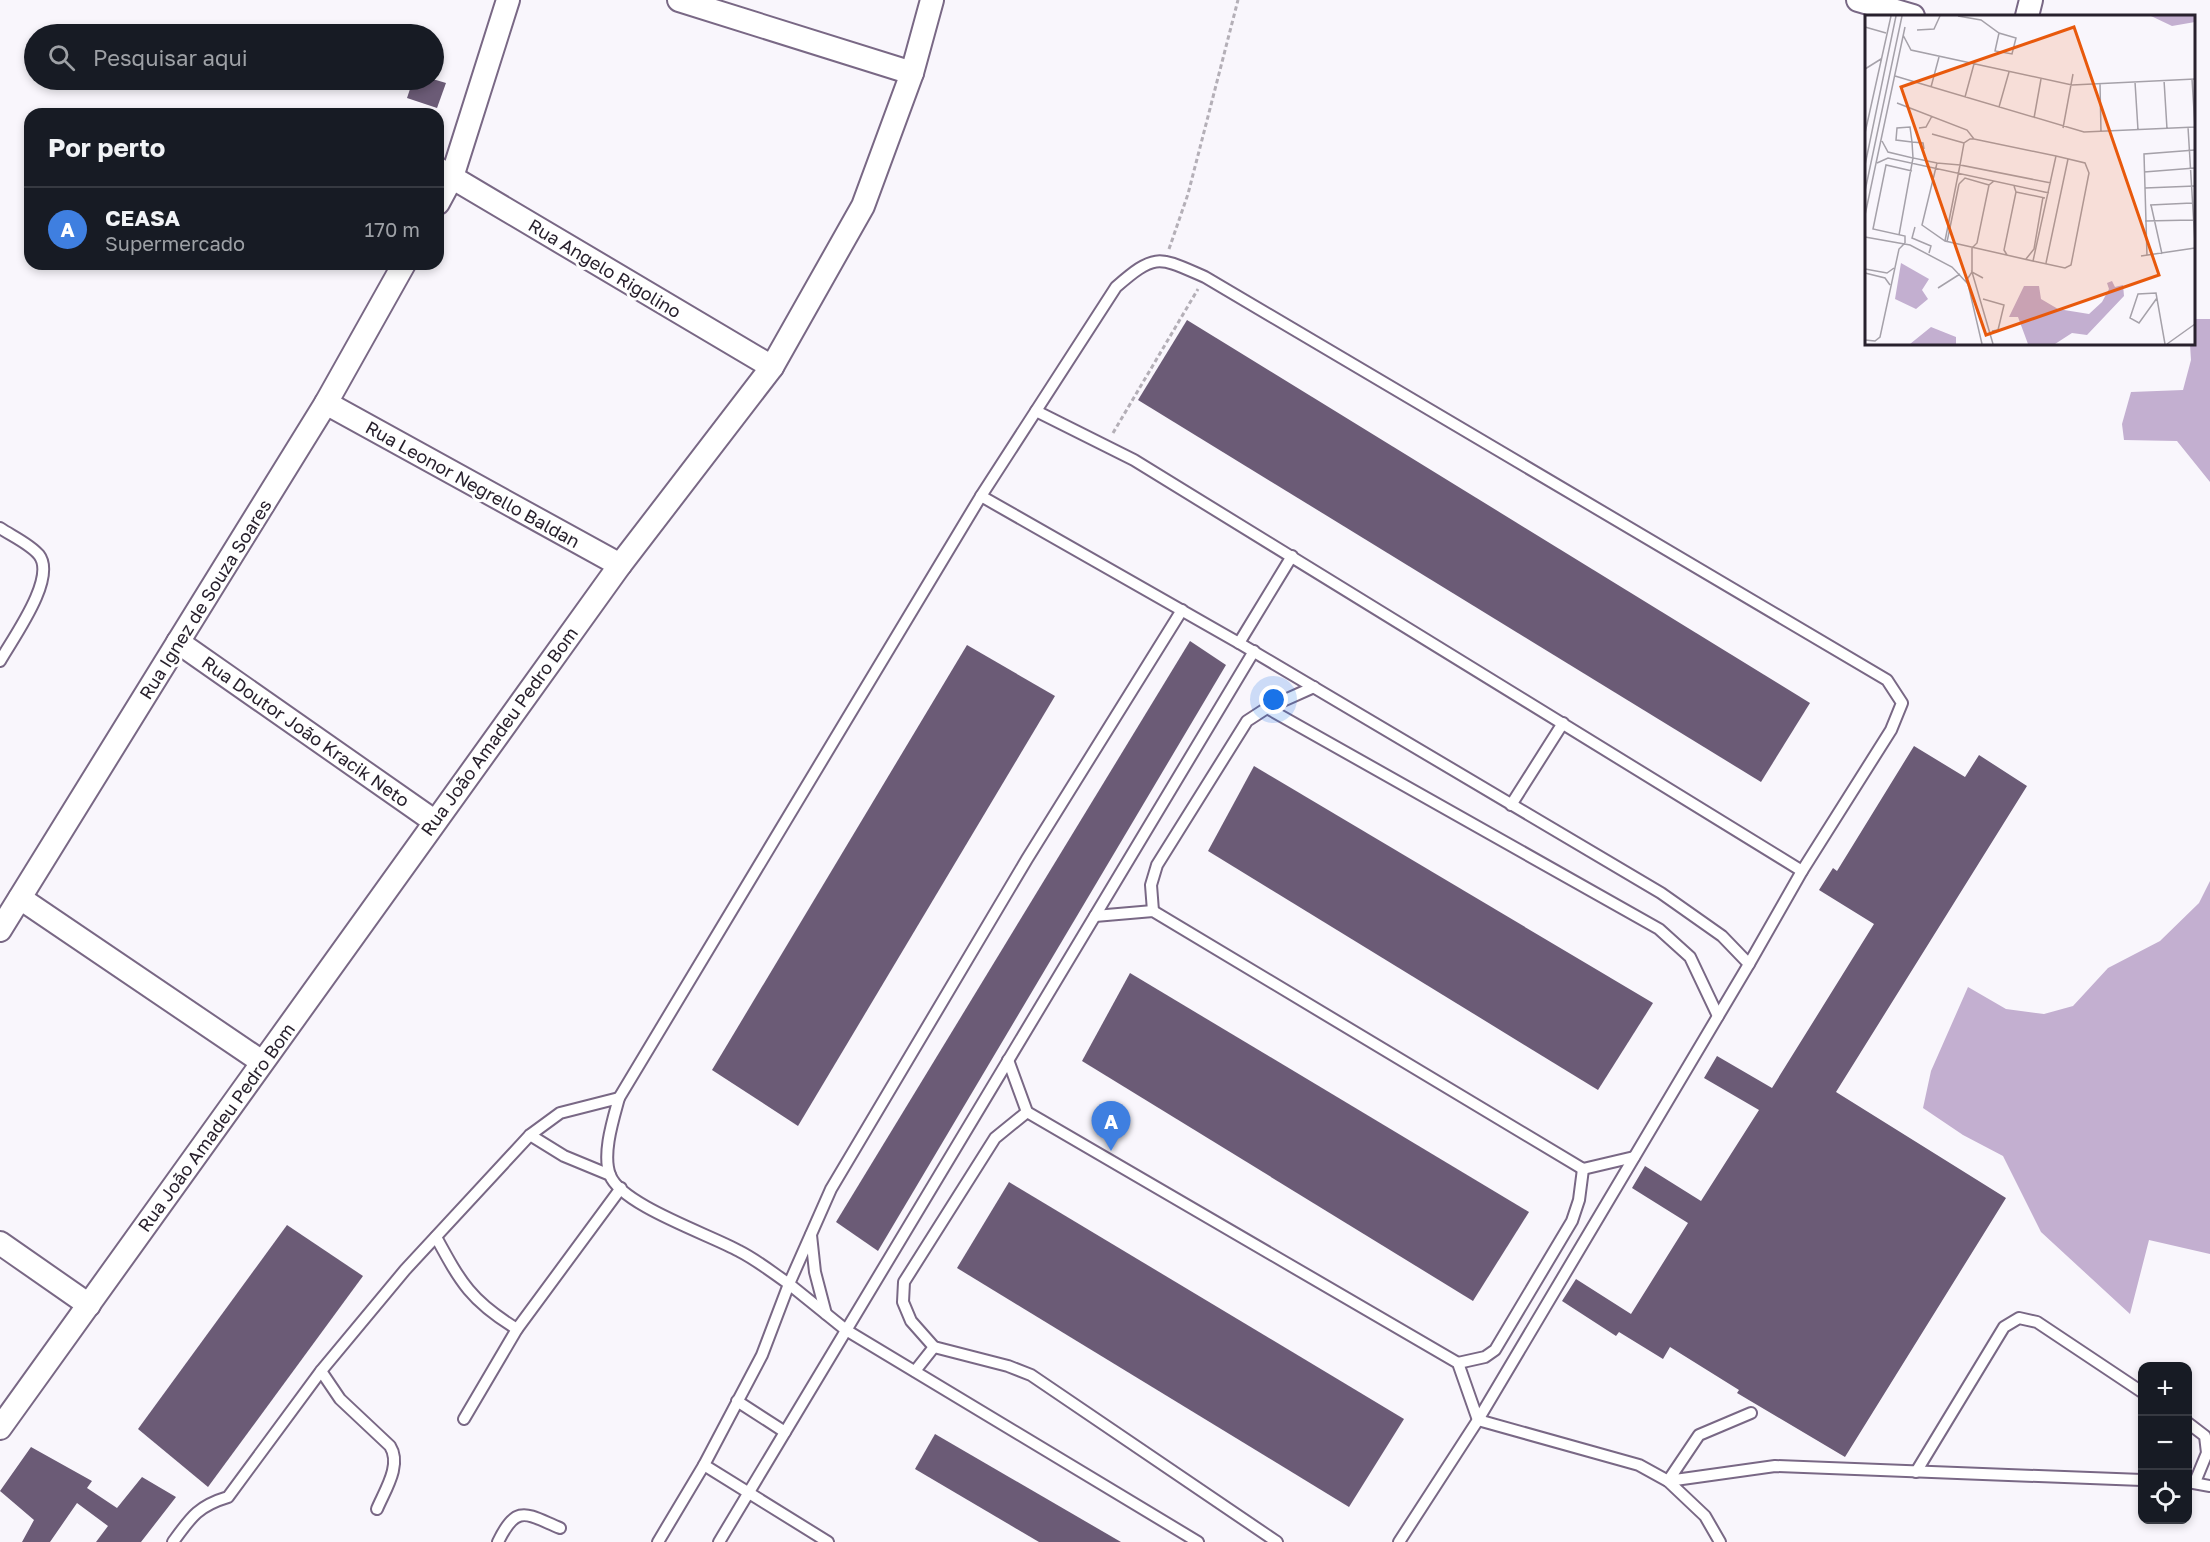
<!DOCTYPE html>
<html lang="pt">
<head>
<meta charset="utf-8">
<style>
  :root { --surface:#171b24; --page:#242831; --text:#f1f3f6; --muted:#9ea1a6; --line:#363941; --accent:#85b9aa }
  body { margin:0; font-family:"Golos Text",sans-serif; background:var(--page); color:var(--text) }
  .controls { position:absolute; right:18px; bottom:18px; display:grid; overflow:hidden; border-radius:12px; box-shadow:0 3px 9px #0003 }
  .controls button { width:54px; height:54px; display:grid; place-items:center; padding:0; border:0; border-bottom:2px solid var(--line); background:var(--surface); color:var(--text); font:30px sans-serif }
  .you { position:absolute; left:1274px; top:700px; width:21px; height:21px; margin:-15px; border:4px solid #fff; border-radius:50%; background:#1a73e8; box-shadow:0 0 0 9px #1a73e833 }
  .badge { display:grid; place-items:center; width:39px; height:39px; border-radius:50%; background:var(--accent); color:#fff; font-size:20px; font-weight:700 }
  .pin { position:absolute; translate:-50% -50px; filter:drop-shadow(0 2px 3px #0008) }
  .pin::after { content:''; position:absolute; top:32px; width:21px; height:18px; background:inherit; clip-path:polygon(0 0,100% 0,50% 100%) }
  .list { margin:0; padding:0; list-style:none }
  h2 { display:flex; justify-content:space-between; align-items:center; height:78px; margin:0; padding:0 24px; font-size:26px }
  h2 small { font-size:20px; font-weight:400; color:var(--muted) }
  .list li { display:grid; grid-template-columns:39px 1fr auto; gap:18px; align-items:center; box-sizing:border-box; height:84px; padding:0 24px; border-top:2px solid var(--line) }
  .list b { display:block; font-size:22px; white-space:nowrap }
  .list p { margin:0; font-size:20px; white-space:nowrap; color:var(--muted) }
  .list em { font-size:20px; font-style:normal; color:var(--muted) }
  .icon { flex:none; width:33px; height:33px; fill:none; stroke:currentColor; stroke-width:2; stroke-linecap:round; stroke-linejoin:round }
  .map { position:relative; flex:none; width:2210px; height:1542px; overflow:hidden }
  .search { position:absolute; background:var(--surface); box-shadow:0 3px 9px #0003; left:24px; top:24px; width:420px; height:66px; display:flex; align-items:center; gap:15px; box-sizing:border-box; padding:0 21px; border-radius:33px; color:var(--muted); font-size:22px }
  .panel { position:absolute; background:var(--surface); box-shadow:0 3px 9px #0003; left:24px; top:108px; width:420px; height:162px; border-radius:18px }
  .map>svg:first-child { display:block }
  .forest { fill:#c3afd0 }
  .building { fill:#6b5b76 }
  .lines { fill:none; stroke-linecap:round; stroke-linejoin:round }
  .lane-casing { stroke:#796885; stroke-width:14 }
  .street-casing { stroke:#796885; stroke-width:26 }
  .path { stroke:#b4afb7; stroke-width:3; stroke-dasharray:4.5 3; stroke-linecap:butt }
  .lane { stroke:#fff; stroke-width:10 }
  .street { stroke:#fff; stroke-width:22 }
  .labels { text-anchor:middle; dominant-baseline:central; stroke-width:6; stroke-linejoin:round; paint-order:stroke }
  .street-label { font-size:18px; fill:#28212d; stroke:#fff }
  .inset-road { fill:none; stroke:#a5a1a9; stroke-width:1.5 }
  .view { fill:#e8590c; fill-opacity:0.15; stroke:#e8590c; stroke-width:3 }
  .inset-edge { fill:none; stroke:#28212d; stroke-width:3 }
</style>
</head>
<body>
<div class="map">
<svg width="2210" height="1542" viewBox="0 0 2210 1542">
  <rect width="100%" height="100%" fill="#f9f6fc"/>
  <!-- forest -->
  <g class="forest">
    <path d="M2194,319H2210V482L2177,441L2124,440L2122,424L2131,392L2183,390L2191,360L2190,344H2194Z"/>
    <path d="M2210,881V1254L2149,1240L2130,1314L2041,1232L2003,1156L1963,1135L1923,1108L1931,1071L1968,987L2006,1009L2044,1014L2073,1006L2108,968L2160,941L2199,903Z"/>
  </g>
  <!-- building -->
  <g class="building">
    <path d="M413,80H436L446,83L437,108L407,98Z"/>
    <path d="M1187,320L1810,703L1761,782L1138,400Z"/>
    <path d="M1190,641L1226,665L878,1251L836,1222Z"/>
    <path d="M967,645L1055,696L798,1126L712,1070Z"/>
    <path d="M1914,746L1965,777L1979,755L2027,786L1836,1092L2006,1198L1845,1457L1737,1393L1739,1390L1670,1347L1663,1359L1619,1332L1616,1336L1562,1301L1576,1279L1631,1314L1688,1223L1632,1188L1645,1166L1701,1201L1759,1110L1704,1078L1717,1056L1772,1088L1874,924L1819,890L1833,868L1837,871Z"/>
    <path d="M1254,766L1653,1003L1598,1090L1208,851Z"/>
    <path d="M1130,973L1529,1212L1473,1301L1082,1061Z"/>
    <path d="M1009,1182L1404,1419L1349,1507L957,1268Z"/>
    <path d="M287,1225L363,1276L208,1487L138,1429Z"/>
    <path d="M935,1434L1121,1542H1039L915,1469Z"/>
    <path d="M31,1447L92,1481L87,1488L117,1508L142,1477L176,1497L141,1542H96L108,1526L77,1503L50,1542H22L34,1520L0,1491Z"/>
  </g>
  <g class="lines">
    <!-- lane casing -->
    <g class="lane-casing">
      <g id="lane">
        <path d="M1036,411L1134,460L1802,871"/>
        <path d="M981,496L1239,643L1661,893L1722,936L1749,964L1478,1420L1399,1542"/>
        <path d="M0,528C12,536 30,544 39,555C57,578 13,638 0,661"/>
        <path d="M1182,610L1027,859L831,1189L789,1284L846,1330L1198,1542"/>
        <path d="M1239,643L1292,556"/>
        <path d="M1267,708L1659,929L1690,957L1718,1016"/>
        <path d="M1511,805L1563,723"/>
        <path d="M1153,911L1151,885L1157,865L1247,721L1267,708L1314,687"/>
        <path d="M1095,916L1153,911L1583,1169L1634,1157"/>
        <path d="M1008,1060L1027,1112L1458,1363L1478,1420L1639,1465L1668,1481L1705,1516L1720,1542"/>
        <path d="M1027,1112L995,1138L904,1282L903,1302L911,1321L934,1347L1008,1366L1031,1375L1277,1542"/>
        <path d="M530,1135L564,1156L610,1175"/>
        <path d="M811,1235L815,1272L826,1314"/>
        <path d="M436,1237C461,1283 471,1301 517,1329"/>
        <path d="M1458,1363L1485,1357L1495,1350L1572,1221L1579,1200L1583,1169"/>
        <path d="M321,1371L340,1399L390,1446C402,1465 385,1490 377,1509"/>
        <path d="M915,1371L934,1347"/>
        <path d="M737,1401L785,1432"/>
        <path d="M1751,1413L1699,1435L1668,1481L1775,1466L2142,1480"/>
        <path d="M464,1419L517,1329L621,1188"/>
        <path d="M2188,1423L2205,1436L2207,1453L2195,1482"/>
        <path d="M1916,1472L2004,1327L2019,1318L2037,1322L2142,1392"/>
        <path d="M2188,1482L2210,1486"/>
        <path d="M173,1542C191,1517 198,1506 228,1497L321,1371L405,1270L530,1135L560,1113L619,1098"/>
        <path d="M498,1542C517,1503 526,1514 560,1528"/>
        <path d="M658,1542L704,1465"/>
        <path d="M719,1542L1254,651"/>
        <path d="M828,1542L704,1465L762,1355L789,1284C773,1273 757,1260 739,1251C711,1235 621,1205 610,1175C602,1154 613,1120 619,1098L981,496L1116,287C1156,252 1159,257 1205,277L1887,680L1902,703L1891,730L1802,871L1749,964"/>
      </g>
    </g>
    <!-- street casing -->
    <g class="street-casing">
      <g id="street">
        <path d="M679,0L912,73"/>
        <path d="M1858,0L1913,16"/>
        <path d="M2027,16L2031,0"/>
        <path d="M438,169L772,367"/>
        <path d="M438,203L452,177L508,0"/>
        <path d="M326,403L620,565"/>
        <path d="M178,642L434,821"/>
        <path d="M20,898L262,1062"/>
        <path d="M0,930L326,403L404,264"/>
        <path d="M0,1243L89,1305"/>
        <path d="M0,1428L620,565L772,367L863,206L912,73L932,0"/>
      </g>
    </g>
    <!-- path -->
    <g class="path">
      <path d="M1169,249L1188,194L1238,0"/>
      <path d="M1113,433L1198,289"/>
    </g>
    <!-- lane -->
    <use href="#lane" class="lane"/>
    <!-- street -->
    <use href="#street" class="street"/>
  </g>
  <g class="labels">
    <!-- street labels -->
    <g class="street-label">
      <text transform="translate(605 268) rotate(31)">Rua Angelo Rigolino</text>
      <text transform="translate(473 484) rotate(29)">Rua Leonor Negrello Baldan</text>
      <text transform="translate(205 599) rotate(-58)">Rua Ignez de Souza Soares</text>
      <text transform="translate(306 731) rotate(35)">Rua Doutor João Kracik Neto</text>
      <text transform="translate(499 731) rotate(-54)">Rua João Amadeu Pedro Bom</text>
      <text transform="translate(216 1127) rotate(-54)">Rua João Amadeu Pedro Bom</text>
    </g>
  </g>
  <!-- overview -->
  <g transform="translate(1865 15)">
    <rect width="330" height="330" fill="#f9f6fc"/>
    <path d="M286,1H330V7L307,11ZM36,248L64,264L57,275L63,284L51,294L30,284ZM247,266L250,272L258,270L259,281L222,320L207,318L190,329H163L153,302H144L159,271H174L176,284L193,294L224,299L237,287L244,274L242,268ZM66,312L91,322V329H45Z" fill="#c3afd0"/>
    <path class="inset-road" d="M93,1L116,5L134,18L151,23L147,39L130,36L134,18M0,12L21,18M52,15L69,14L75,1M38,20L46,35L207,70L330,64M0,54L16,44M30,61L219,117L330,112M327,64L330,112M299,65L302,114M270,67L273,115M235,69L236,117M66,72L74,42M100,82L109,49M32,88L102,115L109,124M134,92L144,57M169,103L176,64M323,112L330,228M54,113L61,112L67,101M198,113L208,59M0,118L26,1M67,119L99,128M17,126L23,137L48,143L34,220M59,134L58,128L47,127L31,125L32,113L45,112L47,127L48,143L72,148M12,148L23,143L184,178M0,150L31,1M279,157L330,153M94,169L100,163L124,170M280,173L330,171M0,176L37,1M151,177L180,183M285,190L327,188M286,190L297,239M0,200L40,12M280,206L328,205M50,212L47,223L66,231L64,238M0,222L45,230L87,252L103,269L117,329M80,226L95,150L186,168M82,227L94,169M40,228V221L8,214L21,150L47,156M142,240L139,235L151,177L149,171M276,241L330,233M282,241L279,139L330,135M161,244L169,234L178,182M168,246L200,253L206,250L224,158L220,148L191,141L109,124H105L99,128L95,150L72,148L57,210L80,226L168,246L191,141M181,248L203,144M0,254L22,258L29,253M0,258L20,263L25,270M118,263L107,257L128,329M101,266L107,257V233L112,228L124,170L129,166M73,273L95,259M292,283L274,308L265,303L273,279L291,278L300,329M118,284L139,290L133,315L127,316M0,325L10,326L15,322L34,234L40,228M302,329L330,309"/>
    <path class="view" d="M209,12L294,260L121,320L36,72Z"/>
    <rect width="330" height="330" class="inset-edge"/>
  </g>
</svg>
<div class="controls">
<button>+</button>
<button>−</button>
<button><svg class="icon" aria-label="locate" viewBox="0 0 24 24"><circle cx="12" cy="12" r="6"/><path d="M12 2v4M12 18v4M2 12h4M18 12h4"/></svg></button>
</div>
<div class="you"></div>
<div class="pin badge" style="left:1111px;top:1151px;background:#3f7fe0">A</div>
<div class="search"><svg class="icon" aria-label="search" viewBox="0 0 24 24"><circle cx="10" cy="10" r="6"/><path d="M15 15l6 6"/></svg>Pesquisar aqui</div>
<section class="panel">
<h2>Por perto<small></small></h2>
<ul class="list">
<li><span class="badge" style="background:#3f7fe0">A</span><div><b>CEASA</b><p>Supermercado</p></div><em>170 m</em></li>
</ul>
</section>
</div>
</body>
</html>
